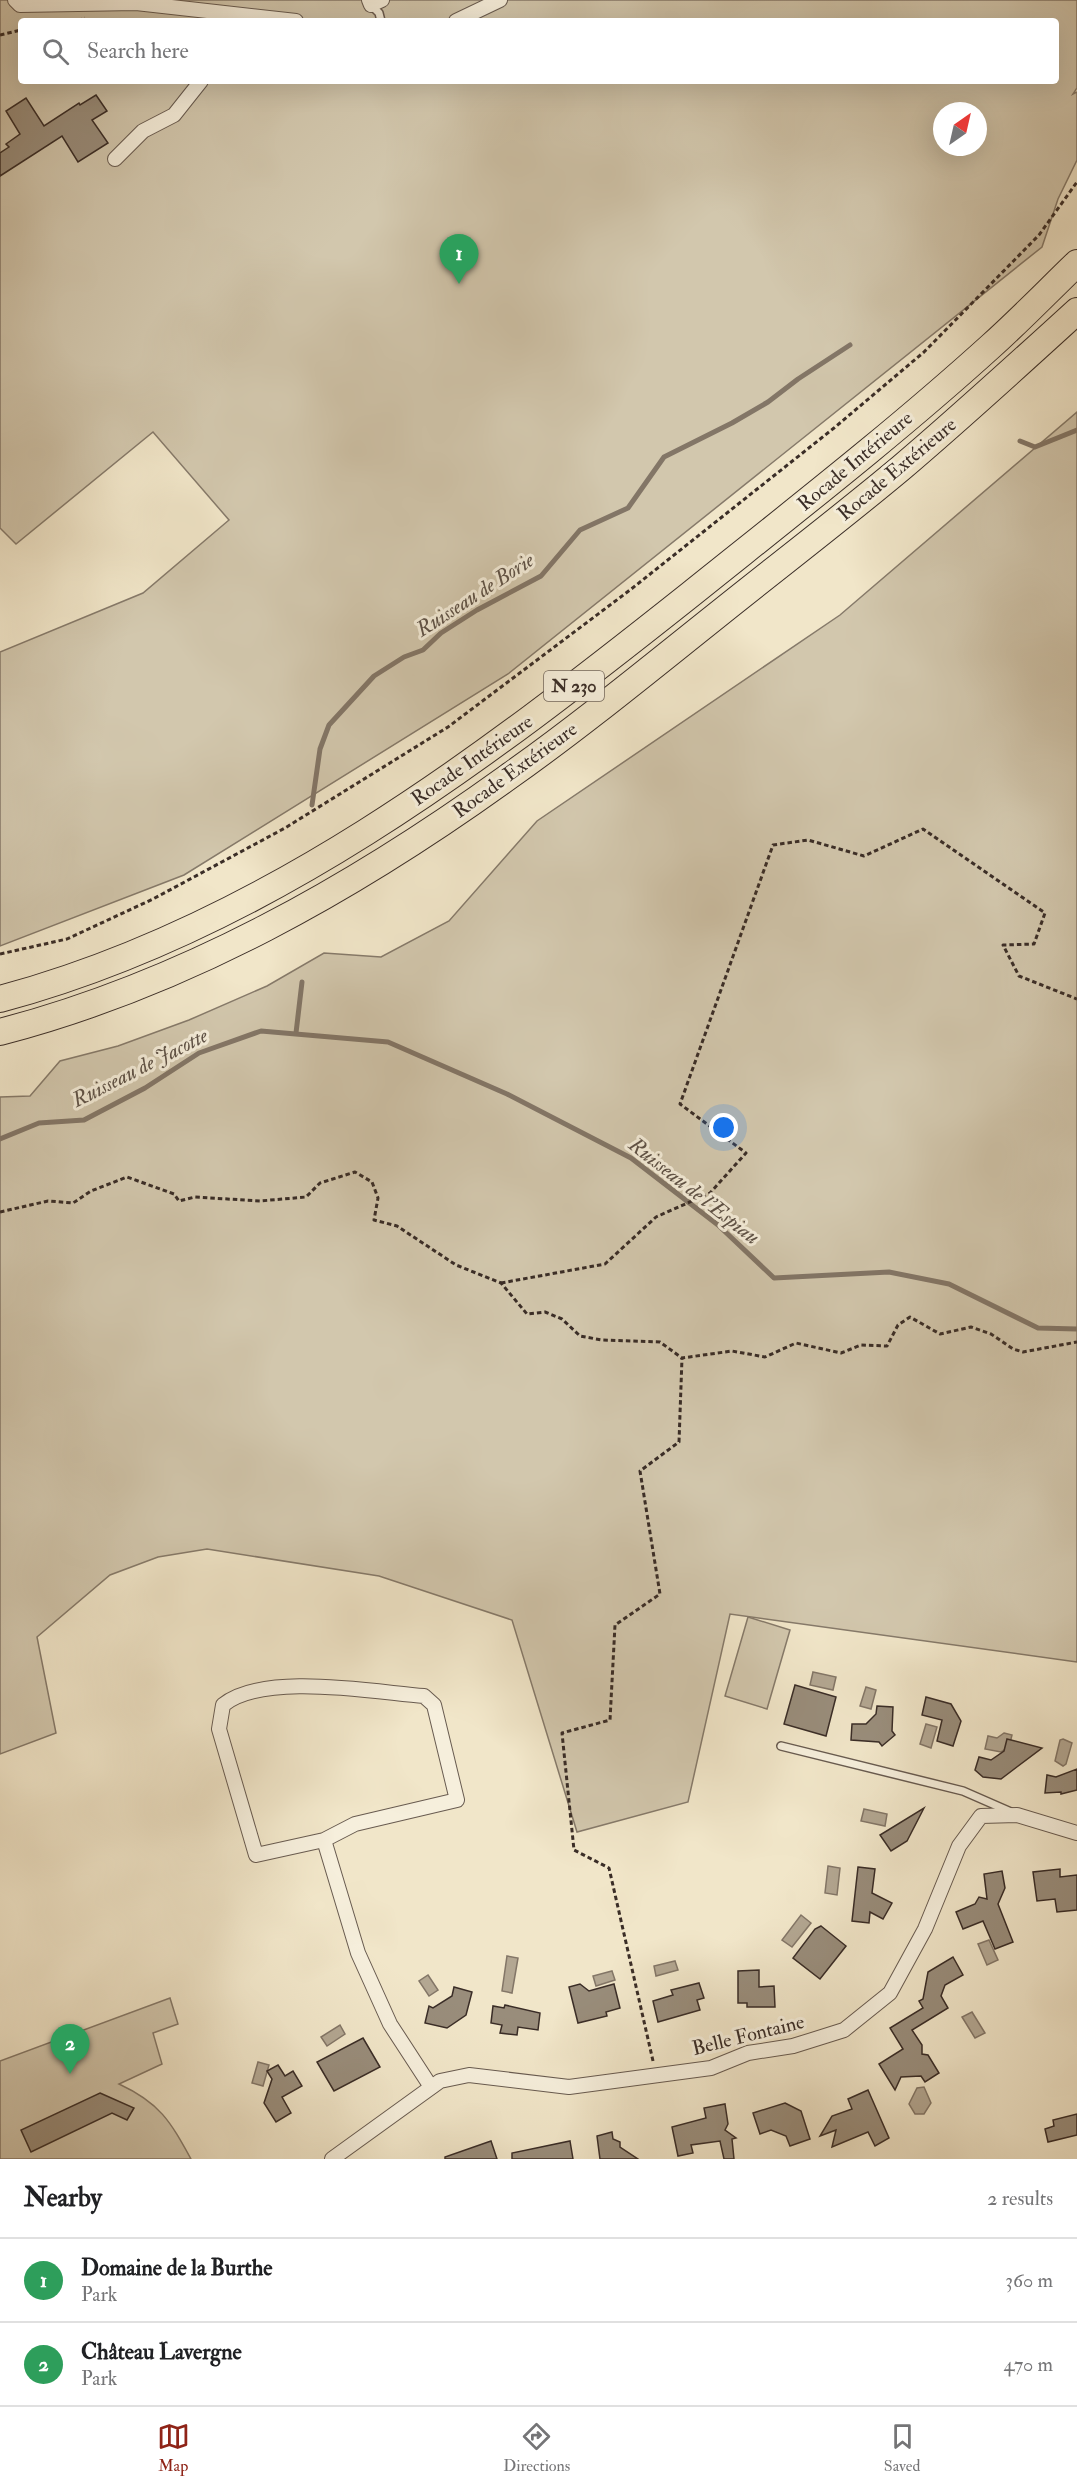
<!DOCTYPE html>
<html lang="en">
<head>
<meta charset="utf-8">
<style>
  :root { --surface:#fff; --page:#f2f2f2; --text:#202124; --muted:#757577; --line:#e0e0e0; --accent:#8f2418 }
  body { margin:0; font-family:"IM FELL Double Pica",serif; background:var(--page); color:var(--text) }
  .compass { position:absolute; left:933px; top:102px; width:54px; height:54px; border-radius:50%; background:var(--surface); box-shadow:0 6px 24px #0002; rotate:34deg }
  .you { position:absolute; left:724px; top:1128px; width:21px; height:21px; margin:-15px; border:4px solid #fff; border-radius:50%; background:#1a73e8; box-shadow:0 0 0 9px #1a73e833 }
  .badge { display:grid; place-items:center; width:39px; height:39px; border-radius:50%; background:var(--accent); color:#fff; font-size:20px; font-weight:700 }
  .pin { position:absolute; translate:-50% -50px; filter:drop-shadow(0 2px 3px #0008) }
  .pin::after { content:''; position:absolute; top:32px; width:21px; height:18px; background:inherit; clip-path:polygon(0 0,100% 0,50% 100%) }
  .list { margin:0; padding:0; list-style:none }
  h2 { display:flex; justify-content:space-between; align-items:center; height:78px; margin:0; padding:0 24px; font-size:26px }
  h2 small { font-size:20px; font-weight:400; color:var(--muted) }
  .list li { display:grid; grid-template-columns:39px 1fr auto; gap:18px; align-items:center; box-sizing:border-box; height:84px; padding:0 24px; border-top:2px solid var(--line) }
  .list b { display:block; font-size:22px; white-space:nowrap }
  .list p { margin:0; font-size:20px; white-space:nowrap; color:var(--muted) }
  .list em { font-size:20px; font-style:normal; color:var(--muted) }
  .icon { flex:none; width:33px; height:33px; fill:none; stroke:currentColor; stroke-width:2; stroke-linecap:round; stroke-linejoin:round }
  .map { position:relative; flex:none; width:1077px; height:2159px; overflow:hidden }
  .search { position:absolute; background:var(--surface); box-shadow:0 6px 24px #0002; left:18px; right:18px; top:18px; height:66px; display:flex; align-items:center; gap:15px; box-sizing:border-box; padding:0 21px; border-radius:6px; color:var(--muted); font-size:22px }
  .sheet { height:246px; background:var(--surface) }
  nav { display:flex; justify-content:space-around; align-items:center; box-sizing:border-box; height:84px; border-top:2px solid var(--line); background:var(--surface); font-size:16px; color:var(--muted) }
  nav a { display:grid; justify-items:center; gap:3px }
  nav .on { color:var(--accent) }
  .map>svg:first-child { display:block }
  .green { fill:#d2c7ad; stroke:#867a6a; stroke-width:1.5; fill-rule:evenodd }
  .water { fill:#b3a792; stroke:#837667; stroke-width:1.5 }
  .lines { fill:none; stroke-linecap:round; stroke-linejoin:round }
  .stream { stroke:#837667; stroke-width:5 }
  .building { fill:#998d7b; stroke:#3a2d27; stroke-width:1.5 }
  .lane-casing { stroke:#685b50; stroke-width:10 }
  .street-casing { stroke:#685b50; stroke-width:16 }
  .highway-casing { stroke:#3a2d27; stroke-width:28 }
  .path { stroke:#3a2d27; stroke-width:3; stroke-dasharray:4.5 3; stroke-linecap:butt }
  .lane { stroke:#f6efdc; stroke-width:7 }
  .street { stroke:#f6efdc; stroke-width:14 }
  .highway { stroke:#f1e6c9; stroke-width:26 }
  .labels { text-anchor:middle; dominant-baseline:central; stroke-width:6; stroke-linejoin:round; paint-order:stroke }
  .shield { fill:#f6efdc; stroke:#72675d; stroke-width:1.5 }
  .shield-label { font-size:18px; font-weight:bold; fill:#3a2d27 }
  .street-label { font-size:20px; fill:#3a2d27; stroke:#f6efdc }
  .water-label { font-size:21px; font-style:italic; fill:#5e5247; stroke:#f6efdc }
</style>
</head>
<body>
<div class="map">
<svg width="1077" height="2159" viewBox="0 0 1077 2159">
  <rect width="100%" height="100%" fill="#f1e6c9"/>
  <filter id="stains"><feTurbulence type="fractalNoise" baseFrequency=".00333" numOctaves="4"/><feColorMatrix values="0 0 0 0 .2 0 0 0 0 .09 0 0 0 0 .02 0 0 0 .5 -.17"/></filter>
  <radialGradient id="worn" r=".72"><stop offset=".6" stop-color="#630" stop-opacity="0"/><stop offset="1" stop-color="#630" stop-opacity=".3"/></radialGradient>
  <!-- green -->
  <g class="green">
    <path d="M0,0H1077V88L1073,94L1077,92V160L1058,199L1042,247L508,674L184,875L0,946V652L143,593L229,520L153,432L16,544L0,528ZM21,21H1056V81H21ZM942,111H978V147H942Z"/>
    <path d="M1077,412V1662L730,1614L688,1802L577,1832L512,1620L379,1576L207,1549L158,1557L110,1575L37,1637L56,1733L0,1754V1097L30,1096L60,1061L118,1046L189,1020L267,986L324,953L381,957L449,921L537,821L840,615Z"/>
    <path d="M748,1617L790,1630L767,1709L725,1696Z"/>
    <path d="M170,1998L178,2024L153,2033L162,2064L119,2084C160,2103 170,2121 191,2159H0V2061Z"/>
  </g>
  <!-- water -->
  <g class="water">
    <path d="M813,1672L836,1677L833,1690L810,1685Z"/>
    <path d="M866,1687L876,1690L871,1709L860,1706Z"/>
    <path d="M926,1724L937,1727L931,1748L920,1744Z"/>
    <path d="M1004,1733L1012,1735L1009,1747L1001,1752L985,1749L988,1736L997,1738Z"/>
    <path d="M1063,1739L1072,1743L1066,1764L1063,1766L1055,1761L1060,1740Z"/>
    <path d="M864,1809L887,1814L885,1826L861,1821Z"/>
    <path d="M828,1866L840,1868L837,1895L825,1893Z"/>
    <path d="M801,1915L811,1923L792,1947L782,1940Z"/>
    <path d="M989,1940L998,1960L987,1965L978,1944Z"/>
    <path d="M507,1956L518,1958L512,1993L502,1991Z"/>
    <path d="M675,1961L678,1970L656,1976L654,1966Z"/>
    <path d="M612,1971L615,1980L596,1986L593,1976Z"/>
    <path d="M428,1975L438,1990L429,1996L419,1981Z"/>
    <path d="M972,2012L985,2033L975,2038L962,2017Z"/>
    <path d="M340,2025L345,2034L327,2046L321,2037Z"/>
    <path d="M258,2062L269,2065L263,2086L252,2083Z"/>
    <path d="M924,2087L931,2103L924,2114H915L909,2104L917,2088Z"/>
  </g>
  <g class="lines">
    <!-- stream -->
    <g class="stream">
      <path d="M1020,441L1035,447L1077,430"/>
      <path d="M312,805L320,749L329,725L374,676L404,657L423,650L441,633L477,610L541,576L580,530L628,508L664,457L732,423L768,402L798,379L850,345"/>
      <path d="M296,1033L302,982"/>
      <path d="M0,1139L39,1123L84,1120L145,1088L199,1053L261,1031L388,1042L507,1094L631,1158L718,1225L774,1278L889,1272L949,1284L1038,1328L1077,1329"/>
    </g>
  </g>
  <!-- building -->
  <g class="building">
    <path d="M96,95L107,111L92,120L108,143L78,162L62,136L0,176V153L9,147L6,144L20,134L6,111L26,98L44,126L79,103L80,105Z"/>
    <path d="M795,1685L836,1697L826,1736L784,1724Z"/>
    <path d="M926,1697L951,1704L961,1721L953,1746L937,1741L942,1720L922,1715Z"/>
    <path d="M877,1706L893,1707L892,1731L895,1735L882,1746L879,1742L851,1740L852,1724H866L876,1714Z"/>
    <path d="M1007,1739L1042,1748L1001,1779L983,1777L975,1770L979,1757L991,1760L1004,1751Z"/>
    <path d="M1077,1769V1790L1061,1794V1792L1045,1793L1047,1775L1056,1777Z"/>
    <path d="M924,1808L907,1841L891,1851L880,1835Z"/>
    <path d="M858,1867L875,1869L872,1893L892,1903L883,1919L870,1912L869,1923L852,1921Z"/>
    <path d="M1060,1869V1877L1077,1875V1910L1057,1912L1055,1899L1037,1901L1033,1872Z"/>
    <path d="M1002,1871L1005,1888L998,1904L1013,1942L995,1949L983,1921L963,1929L956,1912L975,1904L979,1897L987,1899L984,1874Z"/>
    <path d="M821,1926L846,1946L820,1979L793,1958L815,1929Z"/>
    <path d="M953,1957L963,1975L945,1985L941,1996L948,2008L912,2030L922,2045V2054L928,2055L939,2073L925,2082L921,2076L901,2077L895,2090L879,2064L903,2049L890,2028L923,2008L919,2001L923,1999L928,1972Z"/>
    <path d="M759,1970V1987L774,1986L775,2007H747V2003H738V1971Z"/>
    <path d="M699,1983L704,1998L697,2000L700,2010L658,2022L653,2001L673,1995L671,1990Z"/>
    <path d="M580,1984L589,1991L614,1984L620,2008L606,2012L607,2016L578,2023L569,1987Z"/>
    <path d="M454,1987L472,1992L466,2015L447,2028L425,2023L429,2006L433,2008L452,1996Z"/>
    <path d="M505,2005L540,2013L538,2030L518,2027L517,2035L500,2033L502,2025L491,2023L493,2006L504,2008Z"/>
    <path d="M363,2038L380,2067L334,2091L317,2062Z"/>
    <path d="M278,2065L285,2076L293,2071L302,2086L282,2097L291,2113L276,2122L264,2103L272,2079L267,2071Z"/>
    <path d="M868,2090L889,2138L875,2146L868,2132L832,2147L836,2130L820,2136L832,2116L852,2109L848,2099Z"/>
    <path d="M100,2093L134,2108L127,2120L112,2113L31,2152L21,2130Z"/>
    <path d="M785,2103L801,2111L810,2139L790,2146L786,2136L771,2130L760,2134L753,2113Z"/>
    <path d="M725,2104L728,2124L725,2130L736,2138L732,2139L734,2159H724L720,2141L691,2145L693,2153L678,2156L672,2127L706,2118L704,2108Z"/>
    <path d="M1077,2114V2135L1048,2142L1045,2129L1054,2126L1053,2120Z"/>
    <path d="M612,2132L613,2139L620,2142V2147L638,2159H600L597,2136Z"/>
    <path d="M491,2141L497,2159H445V2157Z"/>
    <path d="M570,2141L573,2159H512V2153Z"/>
  </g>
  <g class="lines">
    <!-- lane casing -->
    <g class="lane-casing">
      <g id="lane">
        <path d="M371,5L379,13L381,21"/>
        <path d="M781,1746L963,1791L1011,1812"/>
      </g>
    </g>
    <!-- street casing -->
    <g class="street-casing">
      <g id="street">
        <path d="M15,0L20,5L136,3L296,21"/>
        <path d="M369,0L371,5L382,0"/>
        <path d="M456,21L500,0"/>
        <path d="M115,159L143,131L174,115L201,81"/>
        <path d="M324,1840L256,1855L219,1729L223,1705C263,1672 373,1692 424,1696L434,1705L457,1800L355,1824L324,1840L358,1953L390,2024L431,2087"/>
        <path d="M332,2159L440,2081L469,2075L569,2087L711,2068L748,2053L793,2046L844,2030L890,1993L925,1929L959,1846L981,1816L1017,1815L1077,1833"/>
      </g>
    </g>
    <!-- highway casing -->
    <g class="highway-casing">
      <g id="highway">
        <path d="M0,999C262,929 482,760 691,594C792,513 895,433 991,346C1021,319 1048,291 1077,263"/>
        <path d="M0,1032C184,984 354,888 508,777C580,726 647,671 716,616C777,567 840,519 901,468C961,417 1019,364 1077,311"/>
      </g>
    </g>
    <!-- path -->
    <g class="path">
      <path d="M78,21L85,18"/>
      <path d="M0,35L21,30"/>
      <path d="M0,954L67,939L153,899L285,828L448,727L630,590L834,428L924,352L1039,235L1077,182"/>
      <path d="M0,1212L48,1201L73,1203L91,1191L127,1177L174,1194L179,1201L195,1197L260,1201L306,1197L320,1183L355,1172L372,1182L378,1198L374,1220L397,1226L456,1265L501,1283L527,1314L545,1312L562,1319L580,1336L602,1340L660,1342L682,1358L732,1351L765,1357L796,1343L841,1353L861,1345L887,1346L898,1325L910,1317L940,1334L971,1327L991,1334L1013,1349L1023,1352L1077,1342"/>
      <path d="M501,1283L605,1264L656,1217L710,1193L746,1153L680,1104L773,845L808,840L864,856L923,829L1045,913L1034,944L1003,945L1019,976L1077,999"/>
      <path d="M653,2061L609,1868L574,1850L562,1733L610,1720L615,1625L660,1594L640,1471L679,1442L682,1358"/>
    </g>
    <!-- lane -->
    <use href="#lane" class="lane"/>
    <!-- street -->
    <use href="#street" class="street"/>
    <!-- highway -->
    <use href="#highway" class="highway"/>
  </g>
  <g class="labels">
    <!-- shield labels -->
    <rect class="shield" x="544" y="671" width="60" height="30" rx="4.5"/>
    <g class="shield-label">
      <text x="574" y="686">N 230</text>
    </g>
    <!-- street labels -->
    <g class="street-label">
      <text transform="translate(855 461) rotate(-40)">Rocade Intérieure</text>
      <text transform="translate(897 469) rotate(-40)">Rocade Extérieure</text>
      <text transform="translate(472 760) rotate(-35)">Rocade Intérieure</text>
      <text transform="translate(515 770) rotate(-36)">Rocade Extérieure</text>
      <text transform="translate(748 2035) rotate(-14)">Belle Fontaine</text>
    </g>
    <!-- water labels -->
    <g class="water-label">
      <text transform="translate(475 595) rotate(-33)">Ruisseau de Borie</text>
      <text transform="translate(140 1068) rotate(-27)">Ruisseau de Jacotte</text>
      <text transform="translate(694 1191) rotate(38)">Ruisseau de l'Espiau</text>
    </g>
  </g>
  <rect width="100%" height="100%" filter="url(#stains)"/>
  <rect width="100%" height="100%" fill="url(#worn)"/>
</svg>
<svg class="compass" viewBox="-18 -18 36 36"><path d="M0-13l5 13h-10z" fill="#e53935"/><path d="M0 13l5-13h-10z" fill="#757577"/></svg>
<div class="you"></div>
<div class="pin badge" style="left:459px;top:284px;background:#2e9e5b">1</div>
<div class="pin badge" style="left:70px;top:2074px;background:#2e9e5b">2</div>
<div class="search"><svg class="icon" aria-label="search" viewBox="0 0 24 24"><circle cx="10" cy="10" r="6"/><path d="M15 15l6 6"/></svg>Search here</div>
</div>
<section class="sheet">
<h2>Nearby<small>2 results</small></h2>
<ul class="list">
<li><span class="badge" style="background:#2e9e5b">1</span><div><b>Domaine de la Burthe</b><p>Park</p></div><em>360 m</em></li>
<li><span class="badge" style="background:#2e9e5b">2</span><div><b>Château Lavergne</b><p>Park</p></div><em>470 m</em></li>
</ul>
</section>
<nav>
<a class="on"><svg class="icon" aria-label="map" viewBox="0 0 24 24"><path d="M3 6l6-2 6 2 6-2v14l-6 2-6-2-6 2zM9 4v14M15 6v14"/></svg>Map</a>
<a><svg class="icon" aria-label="directions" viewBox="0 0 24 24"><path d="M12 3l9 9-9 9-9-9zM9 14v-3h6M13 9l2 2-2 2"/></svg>Directions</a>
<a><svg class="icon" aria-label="saved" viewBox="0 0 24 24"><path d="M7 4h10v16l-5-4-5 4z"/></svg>Saved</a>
</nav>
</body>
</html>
